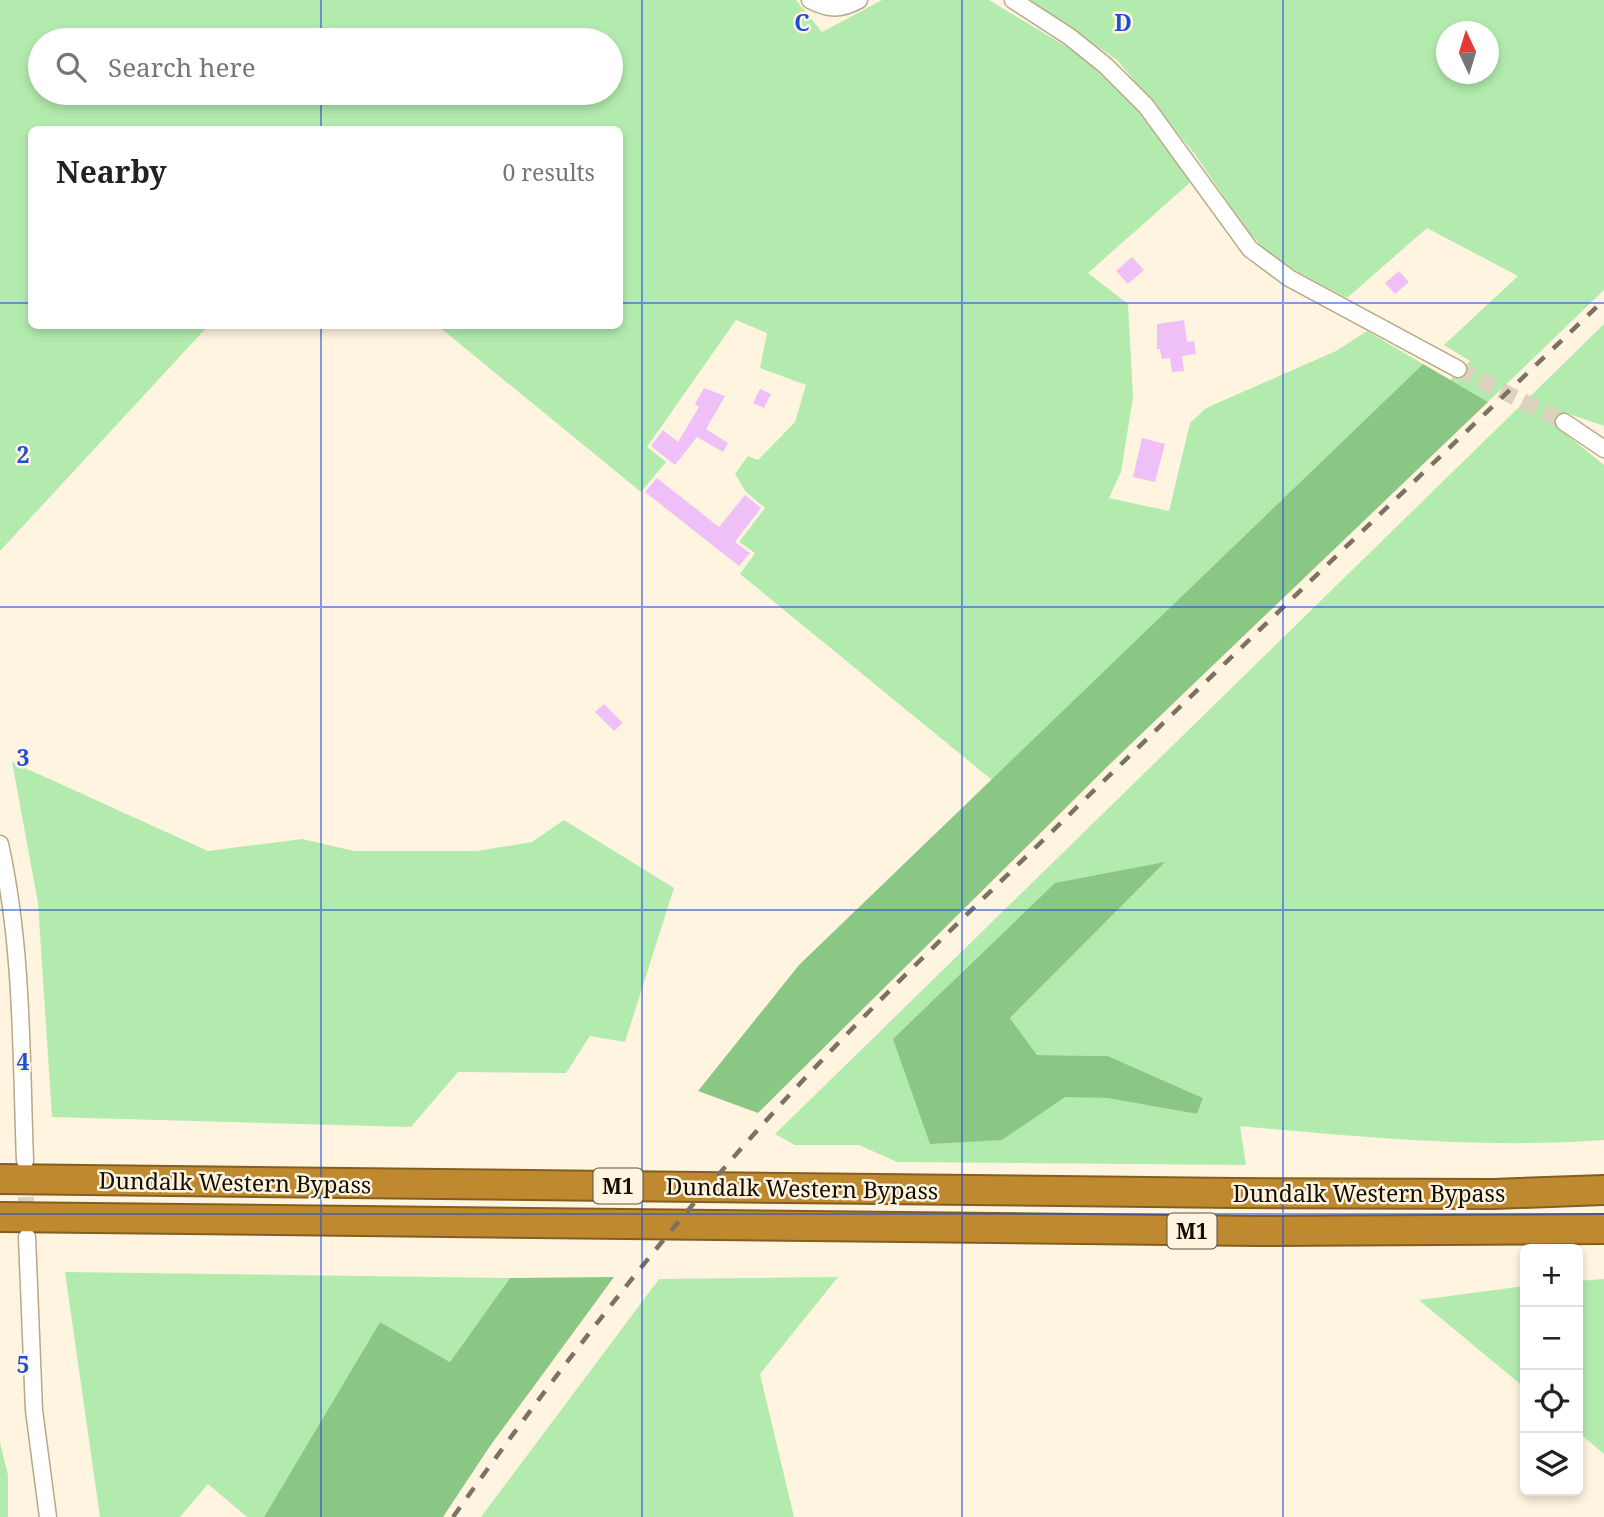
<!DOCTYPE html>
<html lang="en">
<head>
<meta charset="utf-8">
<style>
  :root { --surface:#fff; --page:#f2f2f2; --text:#222; --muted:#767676; --line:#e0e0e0 }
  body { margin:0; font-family:"Noto Serif",serif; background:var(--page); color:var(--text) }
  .controls { position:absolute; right:21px; bottom:21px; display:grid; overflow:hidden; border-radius:10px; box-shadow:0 4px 10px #0003 }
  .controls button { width:63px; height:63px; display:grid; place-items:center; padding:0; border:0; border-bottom:2px solid var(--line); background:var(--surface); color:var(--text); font:35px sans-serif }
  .compass { position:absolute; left:1436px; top:21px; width:63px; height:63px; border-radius:50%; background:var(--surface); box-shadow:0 4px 10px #0003; rotate:356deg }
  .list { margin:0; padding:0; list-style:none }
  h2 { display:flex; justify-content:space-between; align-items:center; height:91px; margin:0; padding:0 28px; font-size:30px }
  h2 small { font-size:23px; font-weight:400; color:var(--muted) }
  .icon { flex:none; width:38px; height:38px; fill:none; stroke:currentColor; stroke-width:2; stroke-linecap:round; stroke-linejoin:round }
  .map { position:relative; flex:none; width:1604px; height:1517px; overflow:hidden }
  .search { position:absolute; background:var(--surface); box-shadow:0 4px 10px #0003; left:28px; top:28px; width:595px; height:77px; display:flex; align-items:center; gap:18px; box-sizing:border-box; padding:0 24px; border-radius:38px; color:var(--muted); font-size:26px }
  .panel { position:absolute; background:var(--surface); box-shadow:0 4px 10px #0003; left:28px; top:126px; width:595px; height:203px; border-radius:10px }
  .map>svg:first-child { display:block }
  .green { fill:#b3ebae; fill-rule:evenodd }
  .forest { fill:#8ac785 }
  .building { fill:#efc0f7 }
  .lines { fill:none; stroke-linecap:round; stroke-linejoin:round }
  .minor-tunnel { stroke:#dcd2be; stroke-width:16; stroke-dasharray:16 8; stroke-linecap:butt }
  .minor-casing { stroke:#b9a786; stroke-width:19 }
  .motorway-casing { stroke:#835e20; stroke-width:32 }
  .minor { stroke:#fff; stroke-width:16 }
  .motorway { stroke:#bf892f; stroke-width:28 }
  .rail { stroke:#7b7263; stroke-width:4.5; stroke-dasharray:12 12; stroke-linecap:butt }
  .grid { fill:none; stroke:#1d4ed8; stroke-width:2; stroke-opacity:0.55 }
  .labels { text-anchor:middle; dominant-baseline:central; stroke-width:5; stroke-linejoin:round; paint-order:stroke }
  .shield { fill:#fff4df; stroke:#5a5345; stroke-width:2 }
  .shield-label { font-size:21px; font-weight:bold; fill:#140e03 }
  .street-label { font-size:23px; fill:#140e03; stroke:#fff4df }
  .grid-label { font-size:23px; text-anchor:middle; font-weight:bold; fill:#1d4ed8; stroke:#fff4df; stroke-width:5; stroke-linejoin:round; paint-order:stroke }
</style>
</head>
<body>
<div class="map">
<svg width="1604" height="1517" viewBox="0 0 1604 1517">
  <rect width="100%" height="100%" fill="#fff4df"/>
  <!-- green -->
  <g class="green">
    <path d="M0,0H796L822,32L882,0H989L1079,54L1134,106L1193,180L1088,273L1128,304L1133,397L1121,472L1109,498L1169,511L1190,423L1206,408L1336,351L1367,331L1423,364L992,780L740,574L755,553L739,542L765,508L746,492L735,474L748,456L758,460L795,422L806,385L760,368L767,333L736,320L647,447L666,462L641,492L438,326H620V130H32V326H208L0,551ZM40,40H611V93H40Z"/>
    <path d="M1031,0H1604V290L1488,402L1450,380L1470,361L1444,345L1518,276L1427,228L1347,298L1273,259L1246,229L1194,153L1117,60ZM1446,32H1488V74H1446Z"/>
    <path d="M1604,324V426L1566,413L1556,426L1604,465V1140C1482,1149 1362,1137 1240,1126L1246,1165L897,1162L859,1145H795L775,1134ZM1164,862L1010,1018L1037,1055L1108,1056L1203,1098L1197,1114L1107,1098L1065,1096L1002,1140L893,1039Z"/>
    <path d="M12,762L208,851L302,839L354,851H477L532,842L564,820L674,888L625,1042L590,1036L566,1073L458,1072L411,1127L52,1117L38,903Z"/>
    <path d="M65,1272L510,1278L450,1362L380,1322L264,1517H247L208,1484L180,1517H100Z"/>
    <path d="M838,1277L760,1374L794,1517H481L659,1279Z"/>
    <path d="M1604,1279V1454L1578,1432V1281Z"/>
    <path d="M1525,1286V1388L1419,1300Z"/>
    <path d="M0,1442L8,1475V1517H0Z"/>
  </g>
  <!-- forest -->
  <g class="forest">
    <path d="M1423,364L1488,402L1110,764L758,1113L698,1091L799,965Z"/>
    <path d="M1165,862L1010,1018L1037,1055L1108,1056L1203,1098L1197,1114L1107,1098L1065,1097L1002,1140L930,1144L893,1039L1055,883Z"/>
    <path d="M614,1277L490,1446L443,1517H264L380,1322L450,1362L510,1278Z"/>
  </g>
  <!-- building -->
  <g class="building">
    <path d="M1132,257L1144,270L1128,284L1116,271Z"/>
    <path d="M1399,271L1409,282L1395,294L1385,283Z"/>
    <path d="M1184,320L1187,342L1194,341L1196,354L1182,356L1184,371L1172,372L1170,358L1162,359L1160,349H1157V324Z"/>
    <path d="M704,388L725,396L706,429L728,443L723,452L697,437L675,465L651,446L663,430L678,442L699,407L695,404Z"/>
    <path d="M760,389L771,394L764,408L753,403Z"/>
    <path d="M1142,438L1165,444L1155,482L1133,477Z"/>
    <path d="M657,478L719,527L745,495L761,508L735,542L750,553L739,566L645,492Z"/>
    <path d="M604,704L623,723L614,731L595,712Z"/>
  </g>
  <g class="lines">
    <!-- minor-tunnel -->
    <g class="minor-tunnel">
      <path d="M1458,369L1564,422"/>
      <path d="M25,1173L27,1224"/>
    </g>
    <!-- minor casing -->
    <g class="minor-casing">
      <g id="minor">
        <path d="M810,0C830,10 840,10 859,0"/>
        <path d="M1013,0L1070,37L1106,66L1146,106L1250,249L1289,278L1458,369"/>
        <path d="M1564,422L1604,449"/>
        <path d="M0,844C23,948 21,1055 25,1161"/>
        <path d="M27,1237L34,1410L48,1517"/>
      </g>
    </g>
    <!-- motorway casing -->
    <g class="motorway-casing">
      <g id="motorway">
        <path d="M0,1179L1235,1193L1493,1194L1604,1190"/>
        <path d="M0,1217L1257,1231L1604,1229"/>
      </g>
    </g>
    <!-- minor -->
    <use href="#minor" class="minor"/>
    <!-- motorway -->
    <use href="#motorway" class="motorway"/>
    <!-- rail -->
    <path class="rail" d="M453,1517C548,1384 646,1255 755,1133C856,1019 967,915 1075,809C1250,638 1427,469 1604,300"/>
  </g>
  <!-- grid -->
  <path class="grid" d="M321,0V40M642,0V1517M962,0V1517M1283,0V1517M321,93V130M0,303H32M620,303H1604M321,326V1517M0,607H1604M0,910H1604M0,1214H1604"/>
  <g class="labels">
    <!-- shield labels -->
    <g class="shield">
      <rect x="593.5" y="1168.5" width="49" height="35" rx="5"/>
      <rect x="1167.5" y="1213.5" width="49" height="35" rx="5"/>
    </g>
    <g class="shield-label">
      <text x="618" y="1186">M1</text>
      <text x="1192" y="1231">M1</text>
    </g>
    <!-- street labels -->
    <g class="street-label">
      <text transform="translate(235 1182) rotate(1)">Dundalk Western Bypass</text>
      <text transform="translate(802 1188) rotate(1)">Dundalk Western Bypass</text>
      <text x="1369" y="1193">Dundalk Western Bypass</text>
    </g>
  </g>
  <g class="grid-label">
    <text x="802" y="31">C</text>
    <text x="1123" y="31">D</text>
    <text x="23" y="463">2</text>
    <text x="23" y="766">3</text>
    <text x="23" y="1070">4</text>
    <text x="23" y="1373">5</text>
  </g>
</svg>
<div class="controls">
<button>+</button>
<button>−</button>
<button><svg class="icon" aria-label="locate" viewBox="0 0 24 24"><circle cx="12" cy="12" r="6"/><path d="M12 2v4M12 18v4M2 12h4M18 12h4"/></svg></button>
<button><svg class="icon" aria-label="layers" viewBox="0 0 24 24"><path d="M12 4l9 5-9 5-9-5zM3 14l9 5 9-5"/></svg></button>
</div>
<svg class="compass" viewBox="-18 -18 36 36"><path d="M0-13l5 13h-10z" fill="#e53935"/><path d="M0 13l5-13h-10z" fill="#767676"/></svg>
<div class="search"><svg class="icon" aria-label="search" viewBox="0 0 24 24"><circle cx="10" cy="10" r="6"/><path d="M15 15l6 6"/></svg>Search here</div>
<section class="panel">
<h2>Nearby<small>0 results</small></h2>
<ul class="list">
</ul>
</section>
</div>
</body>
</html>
